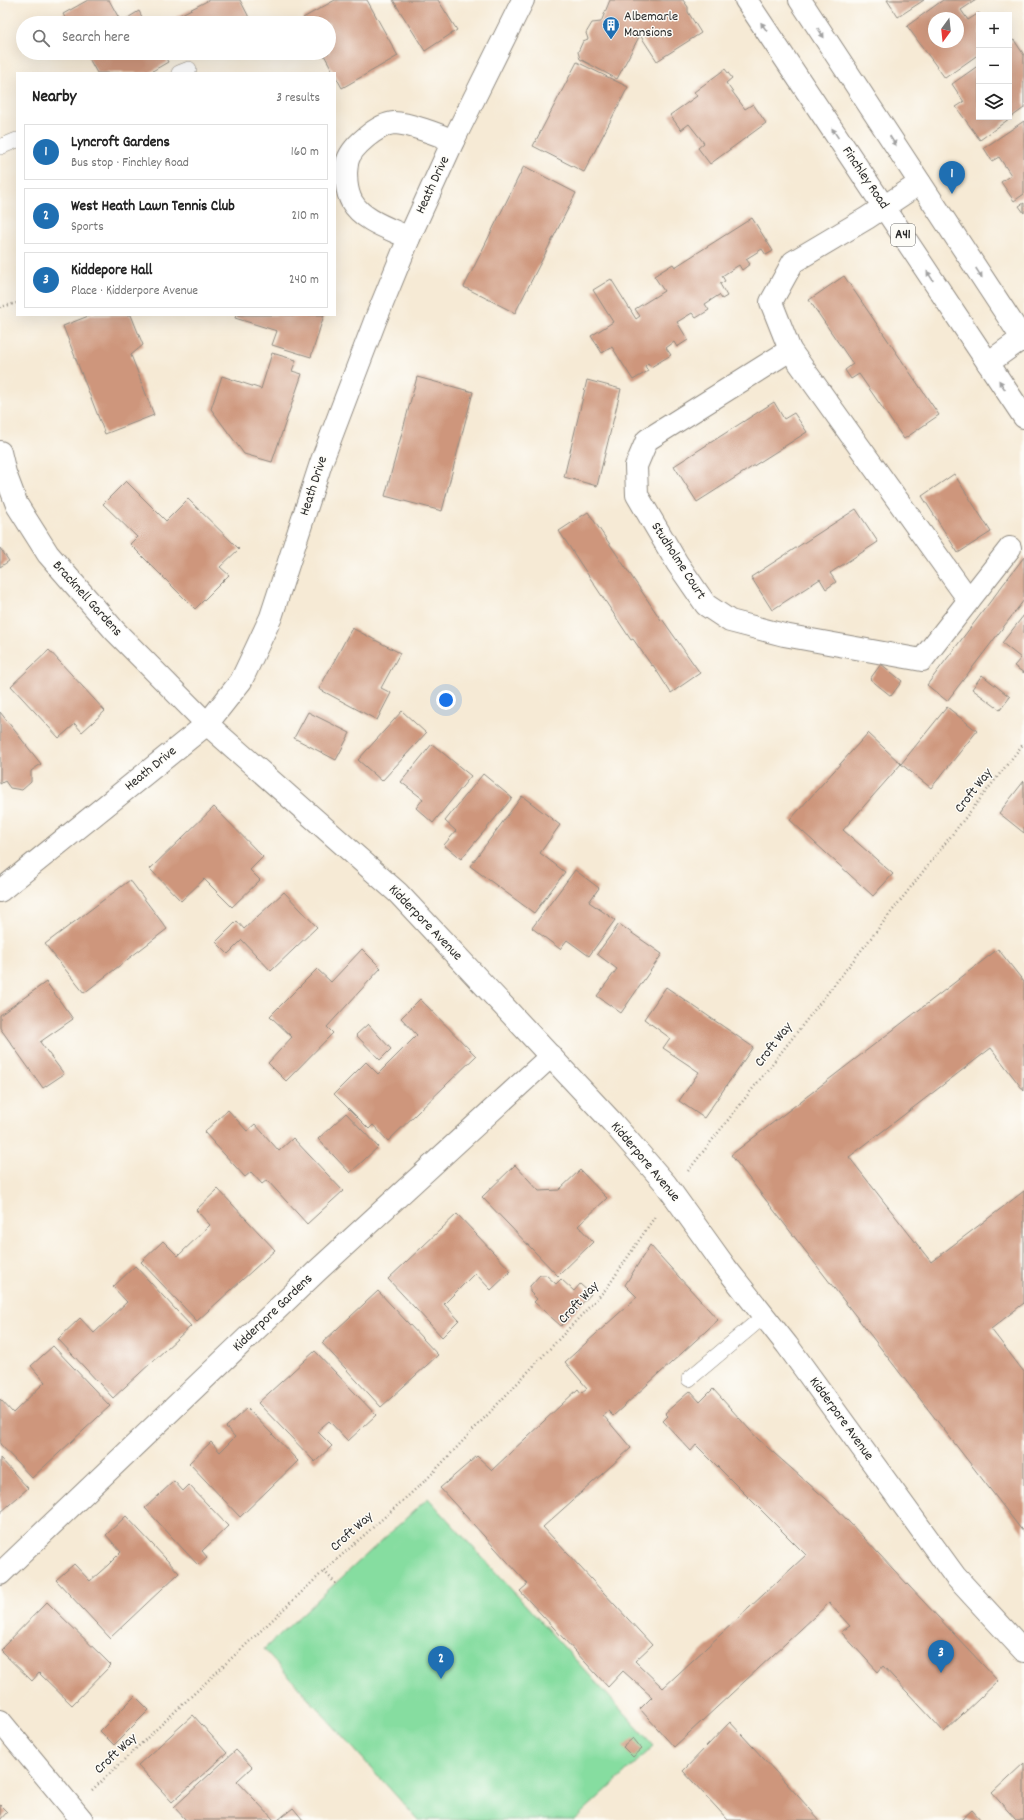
<!DOCTYPE html>
<html lang="en">
<head>
<meta charset="utf-8">
<style>
  :root { --surface:#fff; --page:#f2f2f2; --text:#222; --muted:#767676; --line:#e0e0e0; --accent:#1f6fb2 }
  body { margin:0; font-family:Dekko,sans-serif; background:var(--page); color:var(--text) }
  .controls { position:absolute; right:12px; top:12px; display:grid; overflow:hidden; border-radius:0px; box-shadow:0 4px 16px #0002 }
  .controls button { width:36px; height:36px; display:grid; place-items:center; padding:0; border:0; border-bottom:1px solid var(--line); background:var(--surface); color:var(--text); font:20px sans-serif }
  .compass { position:absolute; left:928px; top:12px; width:36px; height:36px; border-radius:50%; background:var(--surface); box-shadow:0 4px 16px #0002; rotate:195deg }
  .you { position:absolute; left:446px; top:700px; width:14px; height:14px; margin:-10px; border:3px solid #fff; border-radius:50%; background:#1a73e8; box-shadow:0 0 0 6px #1a73e833 }
  .badge { display:grid; place-items:center; width:26px; height:26px; border-radius:50%; background:var(--accent); color:#fff; font-size:13px; font-weight:700 }
  .pin { position:absolute; translate:-50% -33px; filter:drop-shadow(0 1px 2px #0008) }
  .pin::after { content:''; position:absolute; top:21px; width:14px; height:12px; background:inherit; clip-path:polygon(0 0,100% 0,50% 100%) }
  .list { margin:0; padding:0; list-style:none }
  h2 { display:flex; justify-content:space-between; align-items:center; height:52px; margin:0; padding:0 16px; font-size:17px }
  h2 small { font-size:13px; font-weight:400; color:var(--muted) }
  .list li { display:grid; grid-template-columns:26px 1fr auto; gap:12px; align-items:center; box-sizing:border-box; height:56px; margin:0 8px 8px; padding:0 8px; border:1px solid var(--line); border-radius:0px }
  .list b { display:block; font-size:15px; white-space:nowrap }
  .list p { margin:0; font-size:13px; white-space:nowrap; color:var(--muted) }
  .list em { font-size:13px; font-style:normal; color:var(--muted) }
  .icon { flex:none; width:22px; height:22px; fill:none; stroke:currentColor; stroke-width:2; stroke-linecap:round; stroke-linejoin:round }
  .map { position:relative; flex:none; width:1024px; height:1820px; overflow:hidden }
  .search { position:absolute; background:var(--surface); box-shadow:0 4px 16px #0002; left:16px; top:16px; width:320px; height:44px; display:flex; align-items:center; gap:10px; box-sizing:border-box; padding:0 14px; border-radius:22px; color:var(--muted); font-size:15px }
  .panel { position:absolute; background:var(--surface); box-shadow:0 4px 16px #0002; left:16px; top:72px; width:320px; height:244px; border-radius:0px }
  .map>svg:first-child { display:block }
  .grass { fill:#86dda0; stroke:#588466 }
  .building { fill:#ce967c; fill-rule:evenodd }
  .lines { fill:none; stroke-linecap:round; stroke-linejoin:round }
  .service-casing { stroke:#908a80; stroke-width:16 }
  .minor-casing { stroke:#908a80; stroke-width:24 }
  .trunk-casing { stroke:#908a80; stroke-width:24 }
  .path { stroke:#908a80; stroke-width:2.5; stroke-dasharray:1 3; stroke-linecap:butt }
  .service { stroke:#fff; stroke-width:15 }
  .minor { stroke:#fff; stroke-width:22 }
  .trunk { stroke:#fff; stroke-width:22 }
  .oneway { fill:#a0a0a0 }
  .labels { text-anchor:middle; dominant-baseline:central; stroke-width:3; stroke-linejoin:round; paint-order:stroke }
  .shield { fill:#fdfcf7; stroke:#6a6a68; stroke-width:1 }
  .shield-label { font-size:13px; font-weight:bold; fill:#2b2b2b }
  .poi-label { font-size:14px; fill:#2b2b2b; stroke:#fdfcf7; text-anchor:start }
  .street-label { font-size:14px; fill:#2b2b2b; stroke:#fdfcf7 }
</style>
</head>
<body>
<div class="map">
<svg width="1024" height="1820" viewBox="0 0 1024 1820">
  <rect width="100%" height="100%" fill="#fdfcf7"/>
  <filter id="ink" filterUnits="userSpaceOnUse"><feTurbulence type="fractalNoise" baseFrequency=".025" numOctaves="2"/><feDisplacementMap in="SourceGraphic" scale="8" xChannelSelector="R" yChannelSelector="G"/><feConvolveMatrix kernelMatrix="1 2 1 2 8 2 1 2 1" color-interpolation-filters="sRGB"/></filter>
  <filter id="wash" filterUnits="userSpaceOnUse"><feTurbulence type="fractalNoise" baseFrequency=".012" numOctaves="4" result="noise"/><feDisplacementMap in="SourceGraphic" scale="16" xChannelSelector="R" yChannelSelector="G"/><feGaussianBlur stdDeviation="0.9" result="paint"/><feColorMatrix in="noise" values="0 0 0 0 0 0 0 0 0 0 0 0 0 0 0 0 0 1.4 0 .05"/><feComposite in="paint" operator="in"/></filter>
  <g filter="url(#wash)">
    <rect width="100%" height="100%" fill="#f6ead5"/>
    <!-- grass -->
    <path class="grass" d="M428,1498L654,1746L574,1820H418L264,1649Z"/>
    <g id="blocks">
      <!-- building -->
      <g class="building">
        <path d="M88,0H109L121,22L139,11L145,23H68L63,14Z"/>
        <path d="M209,0H240L252,23H180L176,17Z"/>
        <path d="M335,0H367L398,56L342,88L323,53H329V23H306L303,18Z"/>
        <path d="M393,0H438L457,30L425,51Z"/>
        <path d="M610,0H683L688,7V12L701,33L657,61L640,35L617,79L580,59L578,52L583,41L588,39L586,33L592,23L601,22Z"/>
        <path d="M887,0H924L898,17Z"/>
        <path d="M943,0H976L961,10L968,20L979,13L980,15L979,54L945,78L907,26ZM934,18H958V42H934Z"/>
        <path d="M1014,40L1024,55V108L980,140L956,107L964,102L952,84L979,65V117H1009V43Z"/>
        <path d="M86,53H163L168,62L149,73H97Z"/>
        <path d="M195,53H207L198,58Z"/>
        <path d="M577,62L628,87L584,172L533,146Z"/>
        <path d="M725,69L732,78L726,83L745,109L753,104L766,123L710,164L698,148L704,143L689,124L681,130L670,115L697,96L694,92Z"/>
        <path d="M1024,121V194L1014,201L1001,182L1011,175L999,157L992,161L984,148Z"/>
        <path d="M524,166L576,193L515,313L464,287Z"/>
        <path d="M1024,203V213L1019,206Z"/>
        <path d="M752,218L773,251L766,255L762,249L746,259L750,264L742,270L739,265L722,276L725,281L720,284L727,296L722,299L719,295L705,304L709,310L696,318L692,313L677,322L688,340L677,347L674,342L666,348L671,355L651,367L648,363L645,366L648,371L633,380L612,347L602,353L591,336L613,322L593,290L611,279L636,319L640,316L635,309L664,291L654,276L673,264L675,267Z"/>
        <path d="M844,276L939,415L904,439L859,374L851,379L845,370L853,364L809,300Z"/>
        <path d="M91,315H131L143,345L131,355L154,415L105,434L63,326Z"/>
        <path d="M236,315H324L311,357L272,345L277,331L235,318Z"/>
        <path d="M272,353L296,360L292,371L302,374L272,462L244,454L211,409L222,376L261,389Z"/>
        <path d="M417,377L473,392L442,511L385,496Z"/>
        <path d="M587,380L621,389L597,486L564,477Z"/>
        <path d="M774,402L784,419L794,413L807,432L697,502L674,466Z"/>
        <path d="M954,474L991,532L958,553L922,496Z"/>
        <path d="M126,481L166,521L188,499L239,549L220,567L229,575L195,609L130,544L137,537L103,504Z"/>
        <path d="M856,509L878,542L830,573L836,582L826,589L820,579L772,610L751,577Z"/>
        <path d="M588,512L661,620L662,619L700,673L671,693L653,665L652,666L633,639L631,640L559,531Z"/>
        <path d="M0,548L9,561L0,567Z"/>
        <path d="M1024,557V600L947,701L927,685Z"/>
        <path d="M1024,615V673L1014,666L1021,658L1002,643Z"/>
        <path d="M352,628L400,653L381,688L391,693L377,720L319,689Z"/>
        <path d="M49,650L105,711L82,732L75,724L59,738L11,686Z"/>
        <path d="M881,664L902,681L891,696L870,679Z"/>
        <path d="M982,675L1010,697L1000,710L972,689Z"/>
        <path d="M947,707L977,731L931,788L901,764Z"/>
        <path d="M402,711L426,733L382,781L358,760Z"/>
        <path d="M0,712L41,764L31,771V782L22,790L10,788L5,781L0,784Z"/>
        <path d="M308,712L350,733L336,760L294,738Z"/>
        <path d="M868,733L901,764L843,830L893,874L873,896L790,820Z"/>
        <path d="M432,744L471,776L433,823L416,808L423,799L401,782Z"/>
        <path d="M483,774L512,798L461,859L444,845L456,831L445,821Z"/>
        <path d="M1024,781V833L999,813Z"/>
        <path d="M522,796L560,825L540,853L565,872L534,913L470,866Z"/>
        <path d="M214,807L263,857L250,870L260,880L232,907L204,879L181,901L150,869Z"/>
        <path d="M575,870L599,888L589,902L615,920L589,956L567,940L560,949L532,928Z"/>
        <path d="M130,880L167,929L84,993L45,944Z"/>
        <path d="M284,892L317,927L271,971L242,940L228,954L216,942L237,921L244,929Z"/>
        <path d="M619,924L662,954L621,1013L597,996L617,969L597,954Z"/>
        <path d="M362,949L381,968L327,1027L333,1033L286,1081L268,1063L292,1037L270,1016L317,969L331,982Z"/>
        <path d="M998,949L1024,982V1091L991,1048L849,1157L931,1262L1024,1191V1303L991,1329L1024,1372V1533L731,1155Z"/>
        <path d="M46,982L73,1019L40,1042L64,1074L43,1088L0,1028V1015Z"/>
        <path d="M666,987L753,1047L704,1118L679,1101L699,1072L663,1048L670,1038L644,1019Z"/>
        <path d="M420,999L476,1056L388,1141L373,1125L369,1129L334,1094L366,1062L378,1074L417,1035L401,1018Z"/>
        <path d="M368,1024L391,1049L380,1060L356,1035Z"/>
        <path d="M228,1110L247,1131L255,1124L279,1151L293,1138L343,1191L307,1224L267,1180L262,1184L251,1172L245,1177L204,1132Z"/>
        <path d="M346,1113L378,1147L350,1173L318,1139Z"/>
        <path d="M515,1165L539,1191L559,1190L580,1170L607,1198L578,1226L593,1242L558,1276L482,1197Z"/>
        <path d="M218,1189L275,1250L197,1321L141,1262L163,1241L178,1256L210,1225L196,1210Z"/>
        <path d="M457,1214L511,1271L491,1290L475,1273L444,1304L459,1320L442,1337L388,1279Z"/>
        <path d="M650,1245L718,1320L613,1416L608,1411L603,1415L631,1448L543,1527L652,1645L635,1661L663,1688L806,1555L696,1445L691,1451L663,1421L668,1416L665,1413L690,1391L700,1402L713,1389L758,1439L834,1506L998,1681L944,1732L883,1666L878,1672L841,1632L850,1626L829,1603L674,1747L640,1709L652,1697L623,1671L608,1687L520,1591L528,1584L440,1488L477,1456L492,1470L578,1389L581,1393L587,1388L565,1362L637,1297L625,1285Z"/>
        <path d="M135,1266L191,1326L113,1398L58,1339L80,1318L94,1333L127,1302L113,1287Z"/>
        <path d="M540,1275H546L556,1284L561,1279L574,1291L580,1284L591,1294L561,1326L534,1302L537,1299L530,1292V1286Z"/>
        <path d="M378,1291L438,1355L381,1407L322,1343Z"/>
        <path d="M53,1346L110,1406L32,1478L0,1444V1399L13,1413L45,1382L31,1366Z"/>
        <path d="M315,1351L376,1415L348,1441L329,1421L317,1431L332,1446L315,1462L258,1403Z"/>
        <path d="M247,1408L298,1461L240,1517L189,1463L211,1442L220,1452L235,1437L226,1427Z"/>
        <path d="M0,1458L28,1488L0,1513Z"/>
        <path d="M174,1481L183,1491L189,1485L228,1526L202,1551L207,1557L198,1565L145,1508Z"/>
        <path d="M126,1516L179,1573L110,1638L56,1580L74,1564L90,1581L108,1565L121,1552L106,1535Z"/>
        <path d="M47,1602L111,1665L72,1705L39,1673L32,1681L0,1650Z"/>
        <path d="M135,1696L149,1710L114,1745L100,1731Z"/>
        <path d="M193,1715L227,1753L172,1802L138,1765Z"/>
        <path d="M730,1722L820,1820H728L683,1771Z"/>
        <path d="M633,1738L642,1749L633,1757L623,1747Z"/>
        <path d="M236,1750L252,1767L237,1781L274,1820H186L174,1807Z"/>
        <path d="M1024,1763V1820H1016L992,1793Z"/>
        <path d="M0,1805L7,1812L0,1820Z"/>
        <path d="M293,1808L303,1820H278Z"/>
        <path d="M972,1810L981,1820H961Z"/>
      </g>
    </g>
  </g>
  <g filter="url(#ink)">
    <use href="#blocks" fill-opacity="0" stroke="#908a80" stroke-width="1"/>
    <g class="lines">
      <!-- service casing -->
      <g class="service-casing">
        <g id="service">
          <path d="M179,73L189,69"/>
          <path d="M0,147L17,140"/>
          <path d="M689,1379L764,1316"/>
        </g>
      </g>
      <!-- minor casing -->
      <g class="minor-casing">
        <g id="minor">
          <path d="M920,183L867,218L793,262L771,302L790,350L969,600"/>
          <path d="M409,238C391,229 363,221 352,202C346,191 345,175 347,163C350,147 379,124 394,123C408,123 440,135 453,141"/>
          <path d="M790,350L647,440L636,466L637,495L677,563L706,605L730,621L784,635L922,660L1010,548"/>
          <path d="M988,363L1024,337"/>
          <path d="M0,452L5,473L17,505L48,554L115,631L207,724L398,893L612,1122L665,1183L726,1268L787,1345L955,1576L1024,1651"/>
          <path d="M0,891L207,724L241,681L271,617L321,463L375,321L409,238L453,141L523,0"/>
          <path d="M0,1574L317,1271L551,1056"/>
          <path d="M0,1721L82,1820"/>
        </g>
      </g>
      <!-- trunk casing -->
      <g class="trunk-casing">
        <g id="trunk">
          <path d="M746,0L1024,417"/>
          <path d="M800,0L1024,341"/>
        </g>
      </g>
      <!-- path -->
      <g class="path">
        <path d="M0,307L17,303"/>
        <path d="M688,1171L1024,743"/>
        <path d="M324,1571L336,1584"/>
        <path d="M92,1790L324,1571L427,1479L607,1288L656,1215"/>
      </g>
      <!-- service -->
      <use href="#service" class="service"/>
      <!-- minor -->
      <use href="#minor" class="minor"/>
      <!-- trunk -->
      <use href="#trunk" class="trunk"/>
    </g>
    <!-- one-way arrows -->
    <defs><path id="oneway-solid" d="M-6-.8H1V-3.2L6.5 0L1 3.2V.8H-6Z"/></defs>
    <g class="oneway">
      <use href="#oneway-solid" transform="translate(764 27) rotate(-125)"/>
      <use href="#oneway-solid" transform="translate(821 33) rotate(57)"/>
      <use href="#oneway-solid" transform="translate(835 133) rotate(-124)"/>
      <use href="#oneway-solid" transform="translate(893 141) rotate(57)"/>
      <use href="#oneway-solid" transform="translate(979 273) rotate(57)"/>
      <use href="#oneway-solid" transform="translate(930 276) rotate(-123)"/>
      <use href="#oneway-solid" transform="translate(1002 385) rotate(-124)"/>
    </g>
  </g>
  <!-- icons -->
  <defs>
    <g id="building-pin" transform="scale(0.9)"><path d="M0 17L-7.5 6A9.5 9.5 0 1 1 7.5 6Z" fill="#1f6fb2" stroke="#fdfcf7"/><path d="M-4-6H4V6H1V3H-1V6H-4ZM-2.5-4.3h1.7v1.8h-1.7ZM.8-4.3h1.7v1.8H.8ZM-2.5-1h1.7V.8h-1.7ZM.8-1h1.7V.8H.8Z" fill="#fff"/></g>
  </defs>
  <g fill-rule="evenodd">
    <use href="#building-pin" x="611" y="25"/>
  </g>
  <g class="labels">
    <!-- shield labels -->
    <rect class="shield" x="891" y="224" width="24" height="22" rx="3"/>
    <g class="shield-label">
      <text x="903" y="235">A41</text>
    </g>
    <!-- poi labels -->
    <g class="poi-label">
      <text x="624" y="17">Albemarle<tspan x="624" dy="16">Mansions</tspan></text>
    </g>
    <!-- street labels -->
    <g class="street-label">
      <text transform="translate(865 178) rotate(56)">Finchley Road</text>
      <text transform="translate(433 185) rotate(-65)">Heath Drive</text>
      <text transform="translate(314 486) rotate(-72)">Heath Drive</text>
      <text transform="translate(678 561) rotate(57)">Studholme Court</text>
      <text transform="translate(87 599) rotate(48)">Bracknell Gardens</text>
      <text transform="translate(151 769) rotate(-39)">Heath Drive</text>
      <text transform="translate(974 791) rotate(-52)">Croft Way</text>
      <text transform="translate(425 923) rotate(46)">Kidderpore Avenue</text>
      <text transform="translate(774 1045) rotate(-52)">Croft Way</text>
      <text transform="translate(645 1162) rotate(50)">Kidderpore Avenue</text>
      <text transform="translate(579 1303) rotate(-47)">Croft Way</text>
      <text transform="translate(273 1313) rotate(-44)">Kidderpore Gardens</text>
      <text transform="translate(841 1419) rotate(54)">Kidderpore Avenue</text>
      <text transform="translate(352 1532) rotate(-42)">Croft Way</text>
      <text transform="translate(116 1754) rotate(-43)">Croft Way</text>
    </g>
  </g>
</svg>
<div class="controls">
<button>+</button>
<button>−</button>
<button><svg class="icon" aria-label="layers" viewBox="0 0 24 24"><path d="M12 4l9 5-9 5-9-5zM3 14l9 5 9-5"/></svg></button>
</div>
<svg class="compass" viewBox="-18 -18 36 36"><path d="M0-13l5 13h-10z" fill="#e53935"/><path d="M0 13l5-13h-10z" fill="#767676"/></svg>
<div class="you"></div>
<div class="pin badge" style="left:952px;top:194px">1</div>
<div class="pin badge" style="left:441px;top:1679px">2</div>
<div class="pin badge" style="left:941px;top:1673px">3</div>
<div class="search"><svg class="icon" aria-label="search" viewBox="0 0 24 24"><circle cx="10" cy="10" r="6"/><path d="M15 15l6 6"/></svg>Search here</div>
<section class="panel">
<h2>Nearby<small>3 results</small></h2>
<ul class="list">
<li><span class="badge">1</span><div><b>Lyncroft Gardens</b><p>Bus stop · Finchley Road</p></div><em>160 m</em></li>
<li><span class="badge">2</span><div><b>West Heath Lawn Tennis Club</b><p>Sports</p></div><em>210 m</em></li>
<li><span class="badge">3</span><div><b>Kiddepore Hall</b><p>Place · Kidderpore Avenue</p></div><em>240 m</em></li>
</ul>
</section>
</div>
</body>
</html>
